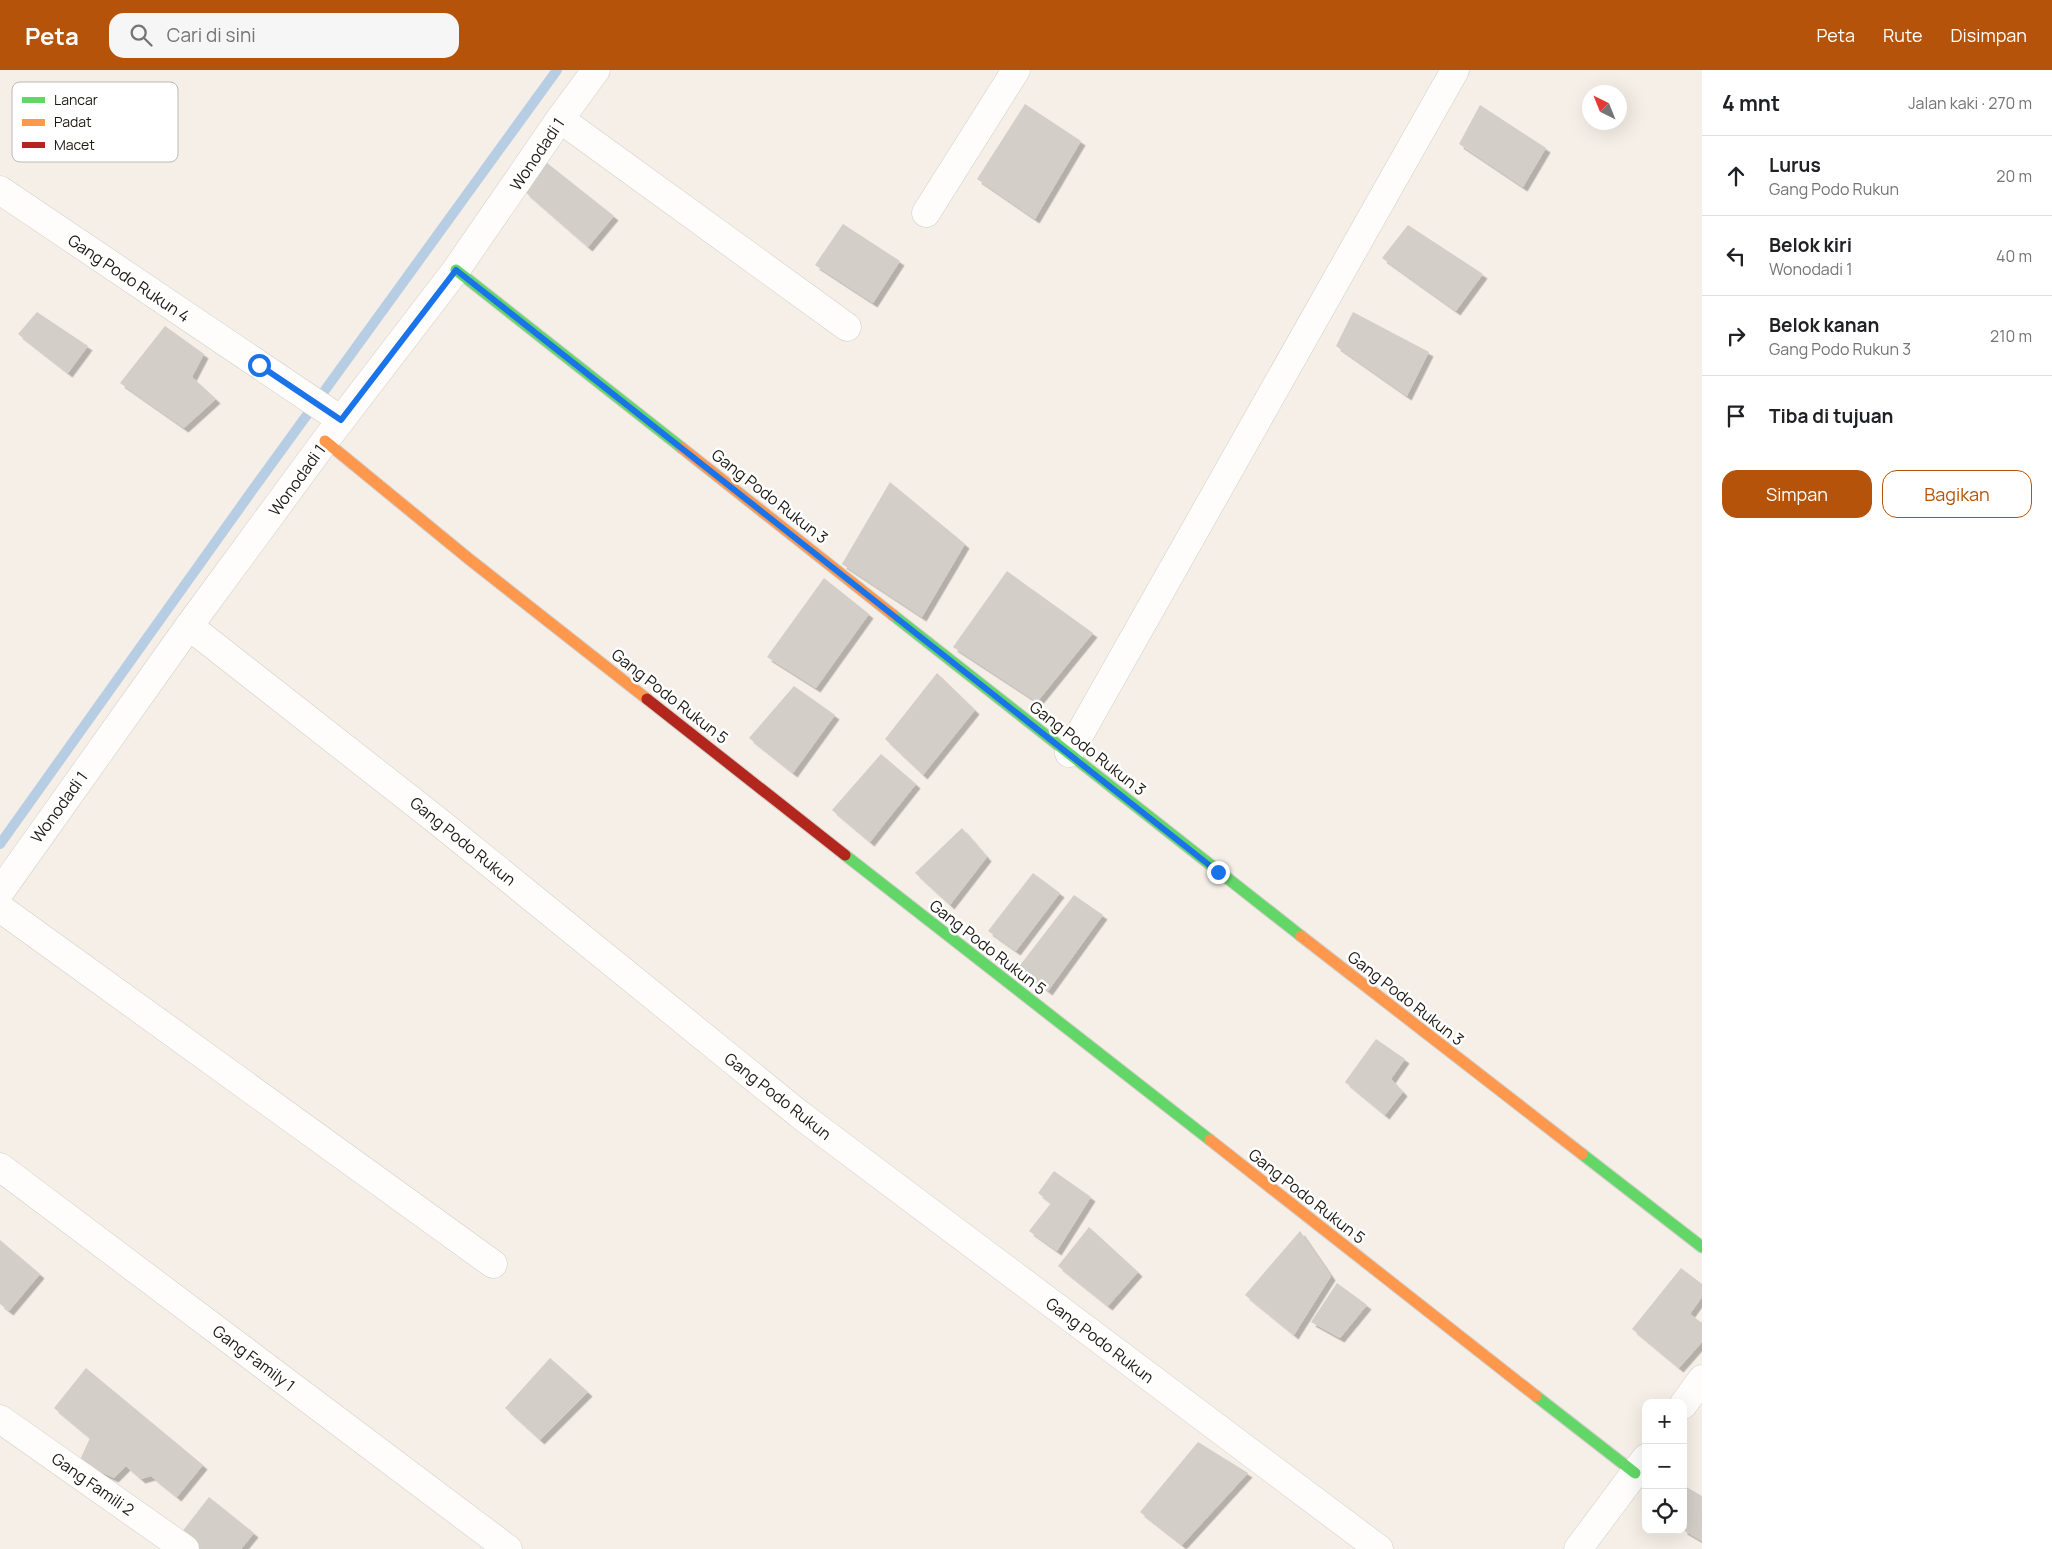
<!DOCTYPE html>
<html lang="id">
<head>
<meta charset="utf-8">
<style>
  :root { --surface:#fff; --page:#f6f6f6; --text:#202124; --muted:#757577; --line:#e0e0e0; --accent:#b45309 }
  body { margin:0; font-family:Manrope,sans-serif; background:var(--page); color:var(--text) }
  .controls { position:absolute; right:15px; bottom:15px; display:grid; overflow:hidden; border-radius:10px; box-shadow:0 5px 20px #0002 }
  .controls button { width:45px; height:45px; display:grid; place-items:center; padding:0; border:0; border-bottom:1px solid var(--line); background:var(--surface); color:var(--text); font:25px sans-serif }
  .compass { position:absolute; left:1582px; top:15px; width:45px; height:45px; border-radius:50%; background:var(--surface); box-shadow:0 5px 20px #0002; rotate:317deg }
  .stop { position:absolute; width:15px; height:15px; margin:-11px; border:4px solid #1a73e8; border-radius:50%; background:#fff }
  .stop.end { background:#1a73e8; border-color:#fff; box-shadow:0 1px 5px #0008 }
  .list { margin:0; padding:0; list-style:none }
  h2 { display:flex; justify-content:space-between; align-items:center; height:65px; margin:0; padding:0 20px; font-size:21px }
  h2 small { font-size:16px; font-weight:400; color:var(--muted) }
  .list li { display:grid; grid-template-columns:32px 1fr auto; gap:15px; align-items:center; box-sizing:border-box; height:80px; padding:0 20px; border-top:1px solid var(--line) }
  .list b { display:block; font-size:19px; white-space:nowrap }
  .list p { margin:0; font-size:16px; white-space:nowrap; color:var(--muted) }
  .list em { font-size:16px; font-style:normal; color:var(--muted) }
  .actions { display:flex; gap:10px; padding:15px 20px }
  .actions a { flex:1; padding:11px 0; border:1px solid var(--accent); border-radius:15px; text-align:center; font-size:18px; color:var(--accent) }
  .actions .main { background:var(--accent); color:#fff }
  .icon { flex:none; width:28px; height:28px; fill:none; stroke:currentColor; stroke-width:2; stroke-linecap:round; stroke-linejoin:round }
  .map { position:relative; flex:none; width:1702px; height:1479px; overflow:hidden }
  header { display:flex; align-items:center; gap:30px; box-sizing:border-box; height:70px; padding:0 25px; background:var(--accent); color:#fff }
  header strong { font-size:24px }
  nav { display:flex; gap:28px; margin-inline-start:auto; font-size:18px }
  .search { width:350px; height:45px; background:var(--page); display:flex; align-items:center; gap:12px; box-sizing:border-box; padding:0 18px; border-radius:15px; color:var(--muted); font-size:19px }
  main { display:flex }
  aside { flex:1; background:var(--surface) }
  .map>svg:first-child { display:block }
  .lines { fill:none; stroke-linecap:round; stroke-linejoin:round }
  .stream { stroke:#b7cde4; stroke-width:10 }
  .building { fill:#d3cec8; filter:url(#shadow) }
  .street-casing { stroke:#d2cdc7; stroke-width:29 }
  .fast-casing { stroke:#d2cdc7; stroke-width:13 }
  .slow-casing { stroke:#d2cdc7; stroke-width:13 }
  .jam-casing { stroke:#d2cdc7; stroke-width:13 }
  .street { stroke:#fefdfb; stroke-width:28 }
  .fast { stroke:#63d668; stroke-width:11 }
  .slow { stroke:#ff974d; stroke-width:11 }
  .jam { stroke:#b3261e; stroke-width:11 }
  .route { stroke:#1a73e8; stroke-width:6 }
  .labels { text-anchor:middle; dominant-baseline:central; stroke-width:5; stroke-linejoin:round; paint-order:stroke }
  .street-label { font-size:16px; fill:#1c1913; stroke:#fff }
  .key { fill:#fff; stroke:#bbbab8; stroke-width:1 }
  .key-label { font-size:14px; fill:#1c1913 }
</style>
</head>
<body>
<header>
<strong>Peta</strong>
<div class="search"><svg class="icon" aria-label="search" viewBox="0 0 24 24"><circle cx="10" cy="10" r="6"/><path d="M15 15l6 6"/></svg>Cari di sini</div>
<nav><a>Peta</a><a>Rute</a><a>Disimpan</a></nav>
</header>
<main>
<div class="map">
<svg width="1702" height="1479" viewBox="0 0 1702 1479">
  <defs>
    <filter id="shadow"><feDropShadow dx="4.5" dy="4.5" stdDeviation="0" flood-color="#0004"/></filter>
  </defs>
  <rect width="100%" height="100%" fill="#f5efe7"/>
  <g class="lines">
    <!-- stream -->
    <path class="stream" d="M0,774L249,425L557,0"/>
  </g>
  <!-- building -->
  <g class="building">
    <path d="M1025,34L1081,71L1035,149L977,109Z"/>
    <path d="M1480,35L1546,78L1523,117L1459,74Z"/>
    <path d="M542,89L614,146L588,177L525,122Z"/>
    <path d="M843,154L900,191L873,233L815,195Z"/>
    <path d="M1408,155L1483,204L1456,241L1382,188Z"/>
    <path d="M37,242L88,276L68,303L18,264Z"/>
    <path d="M1353,242L1429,282L1407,326L1336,276Z"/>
    <path d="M165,256L204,284L192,307L216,329L184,358L120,313Z"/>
    <path d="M890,412L965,474L922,547L842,494Z"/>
    <path d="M1007,501L1093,563L1037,632L953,577Z"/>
    <path d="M824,508L869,544L816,618L767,587Z"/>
    <path d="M937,603L975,640L923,705L885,669Z"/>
    <path d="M794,616L835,645L793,703L749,668Z"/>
    <path d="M881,684L916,714L870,772L832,740Z"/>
    <path d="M962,758L987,787L950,835L915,803Z"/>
    <path d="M1033,803L1060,823L1016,881L988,861Z"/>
    <path d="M1074,825L1103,845L1048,921L1018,898Z"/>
    <path d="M1376,969L1405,989L1391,1009L1403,1022L1385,1045L1345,1012Z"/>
    <path d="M1054,1101L1091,1127L1057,1181L1029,1161L1051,1133L1038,1123Z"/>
    <path d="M1089,1157L1138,1202L1108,1236L1058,1196Z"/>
    <path d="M1300,1161L1331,1206L1294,1265L1245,1225Z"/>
    <path d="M0,1170L40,1204L9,1241L0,1234Z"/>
    <path d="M1681,1198L1702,1214V1227L1690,1244L1702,1253V1272L1679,1298L1632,1259Z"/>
    <path d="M1337,1213L1367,1235L1340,1268L1311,1252Z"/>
    <path d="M550,1288L588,1322L540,1370L505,1338Z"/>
    <path d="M86,1298L203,1395L177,1427L151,1406L141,1409L126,1396L114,1408L79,1392L90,1368L54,1338Z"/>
    <path d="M1198,1372L1248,1403L1182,1475L1140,1442Z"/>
    <path d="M1683,1415L1702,1426V1471L1683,1460Z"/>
    <path d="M209,1427L254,1463L241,1479H194L178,1467Z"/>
  </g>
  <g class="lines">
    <!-- street casing -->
    <g class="street-casing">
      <g id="street">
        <path d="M560,49L847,257"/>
        <path d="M0,120L341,350"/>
        <path d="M926,143L1016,0"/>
        <path d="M189,556L439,752L799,1044L1379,1479"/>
        <path d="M1069,683L1455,0"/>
        <path d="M0,822L189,556L325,371L456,200L560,49L596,0"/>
        <path d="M0,838L493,1194"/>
        <path d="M0,1097L508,1479"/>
        <path d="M1683,1335L1702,1309"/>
        <path d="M0,1349L185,1479"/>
        <path d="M1578,1479L1646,1388"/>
      </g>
    </g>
    <!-- fast casing -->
    <g class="fast-casing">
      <g id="fast">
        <path d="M456,200L682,378"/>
        <path d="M893,545L1301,866"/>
        <path d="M845,785L1210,1070"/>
        <path d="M1582,1084L1702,1177"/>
        <path d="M1536,1326L1635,1403"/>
      </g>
    </g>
    <!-- slow casing -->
    <g class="slow-casing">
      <g id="slow">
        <path d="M325,371L469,489L647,629"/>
        <path d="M682,378L893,545"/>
        <path d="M1301,866L1582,1084"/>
        <path d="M1210,1070L1536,1326"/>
      </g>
    </g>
    <!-- jam casing -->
    <g class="jam-casing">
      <path id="jam" d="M647,629L845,785"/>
    </g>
    <!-- street -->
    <use href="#street" class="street"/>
    <!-- fast -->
    <use href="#fast" class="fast"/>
    <!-- slow -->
    <use href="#slow" class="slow"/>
    <!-- jam -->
    <use href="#jam" class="jam"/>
  </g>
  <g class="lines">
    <!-- route -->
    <path class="route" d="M259,295L341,350L456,200L1218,802"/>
  </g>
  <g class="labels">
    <!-- street labels -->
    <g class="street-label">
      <text transform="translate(537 84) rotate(-56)">Wonodadi 1</text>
      <text transform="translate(129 208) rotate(34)">Gang Podo Rukun 4</text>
      <text transform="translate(297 410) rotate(-54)">Wonodadi 1</text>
      <text transform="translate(770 426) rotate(38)">Gang Podo Rukun 3</text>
      <text transform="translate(670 626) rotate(38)">Gang Podo Rukun 5</text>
      <text transform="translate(1088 678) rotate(38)">Gang Podo Rukun 3</text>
      <text transform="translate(59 737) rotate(-54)">Wonodadi 1</text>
      <text transform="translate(463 771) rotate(39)">Gang Podo Rukun</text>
      <text transform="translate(988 877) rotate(38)">Gang Podo Rukun 5</text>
      <text transform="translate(1406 928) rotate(38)">Gang Podo Rukun 3</text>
      <text transform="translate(778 1026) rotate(38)">Gang Podo Rukun</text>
      <text transform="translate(1307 1126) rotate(38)">Gang Podo Rukun 5</text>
      <text transform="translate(1100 1270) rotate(37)">Gang Podo Rukun</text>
      <text transform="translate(254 1288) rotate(37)">Gang Family 1</text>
      <text transform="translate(93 1414) rotate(35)">Gang Famili 2</text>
    </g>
  </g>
  <!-- legend -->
  <rect x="12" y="12" width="166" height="80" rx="8" class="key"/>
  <rect x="22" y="27" width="23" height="6" fill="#63d668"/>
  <rect x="22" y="49" width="23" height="7" fill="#ff974d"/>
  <rect x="22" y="72" width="23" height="6" fill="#b3261e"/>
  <g class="key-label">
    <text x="54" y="35">Lancar</text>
    <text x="54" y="57">Padat</text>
    <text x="54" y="80">Macet</text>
  </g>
</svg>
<div class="controls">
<button>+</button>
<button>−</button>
<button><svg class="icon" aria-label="locate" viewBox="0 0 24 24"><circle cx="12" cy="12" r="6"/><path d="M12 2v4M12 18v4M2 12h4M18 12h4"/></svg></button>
</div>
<svg class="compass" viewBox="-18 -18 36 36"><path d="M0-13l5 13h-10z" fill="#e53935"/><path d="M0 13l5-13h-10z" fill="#757577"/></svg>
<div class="stop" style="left:259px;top:295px"></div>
<div class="stop end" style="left:1218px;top:802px"></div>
</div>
<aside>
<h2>4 mnt<small>Jalan kaki · 270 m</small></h2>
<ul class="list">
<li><svg class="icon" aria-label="ahead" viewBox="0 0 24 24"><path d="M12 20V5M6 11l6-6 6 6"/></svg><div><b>Lurus</b><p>Gang Podo Rukun</p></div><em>20 m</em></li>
<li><svg class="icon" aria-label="left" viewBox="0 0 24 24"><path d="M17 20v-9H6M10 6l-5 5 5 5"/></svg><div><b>Belok kiri</b><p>Wonodadi 1</p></div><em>40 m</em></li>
<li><svg class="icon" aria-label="right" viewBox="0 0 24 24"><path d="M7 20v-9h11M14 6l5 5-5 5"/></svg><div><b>Belok kanan</b><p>Gang Podo Rukun 3</p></div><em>210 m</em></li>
<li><svg class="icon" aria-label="arrive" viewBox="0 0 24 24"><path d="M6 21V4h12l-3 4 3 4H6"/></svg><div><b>Tiba di tujuan</b></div></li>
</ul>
<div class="actions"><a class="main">Simpan</a><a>Bagikan</a></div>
</aside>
</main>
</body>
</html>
